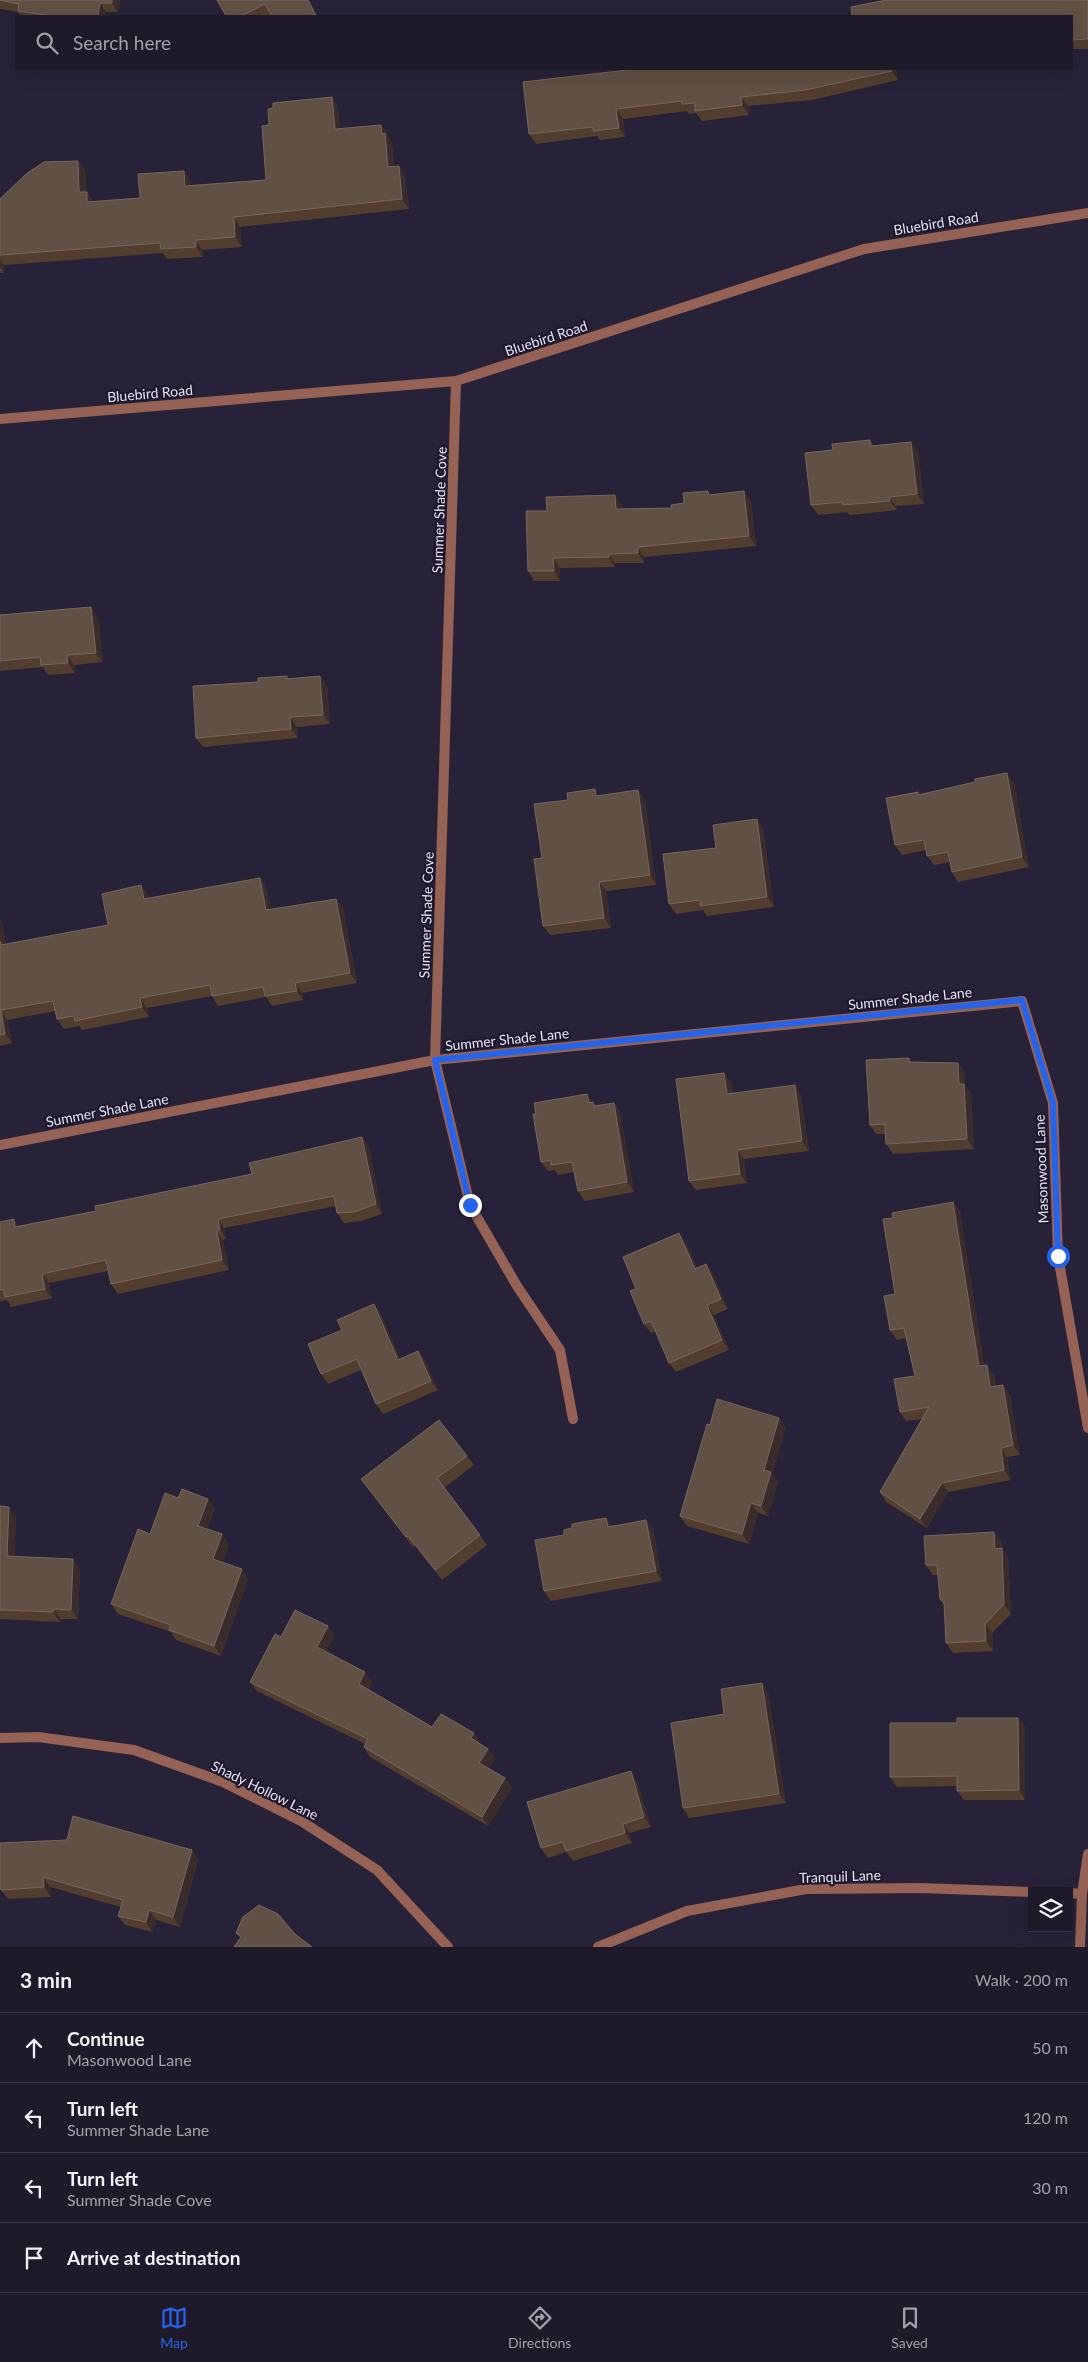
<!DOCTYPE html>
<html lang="en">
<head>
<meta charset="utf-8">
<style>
  :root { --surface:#1e1a2a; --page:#262332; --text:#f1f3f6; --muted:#a1a1a8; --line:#3c3847; --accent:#2563eb }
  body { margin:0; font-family:Lato,sans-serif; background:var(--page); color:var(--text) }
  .controls { position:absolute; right:15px; bottom:15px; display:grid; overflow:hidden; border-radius:0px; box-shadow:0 5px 20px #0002 }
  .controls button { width:45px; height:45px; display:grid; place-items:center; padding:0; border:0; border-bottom:1px solid var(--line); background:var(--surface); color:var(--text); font:25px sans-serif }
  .stop { position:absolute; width:15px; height:15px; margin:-11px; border:4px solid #2563eb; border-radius:50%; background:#fff }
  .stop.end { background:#2563eb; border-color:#fff; box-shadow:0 1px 5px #0008 }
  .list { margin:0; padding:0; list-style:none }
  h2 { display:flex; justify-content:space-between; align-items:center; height:65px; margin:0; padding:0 20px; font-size:21px }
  h2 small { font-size:16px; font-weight:400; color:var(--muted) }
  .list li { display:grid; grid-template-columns:32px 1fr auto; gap:15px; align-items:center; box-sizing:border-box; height:70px; padding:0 20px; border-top:1px solid var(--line) }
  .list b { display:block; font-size:19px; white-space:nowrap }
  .list p { margin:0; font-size:16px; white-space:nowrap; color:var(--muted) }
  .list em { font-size:16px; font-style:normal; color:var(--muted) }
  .icon { flex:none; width:28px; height:28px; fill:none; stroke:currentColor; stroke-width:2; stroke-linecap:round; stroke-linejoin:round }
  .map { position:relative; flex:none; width:1088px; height:1947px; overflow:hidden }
  .search { position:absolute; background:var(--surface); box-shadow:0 5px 20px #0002; left:15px; right:15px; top:15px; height:55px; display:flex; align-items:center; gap:12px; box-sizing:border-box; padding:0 18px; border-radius:0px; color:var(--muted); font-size:19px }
  .sheet { height:345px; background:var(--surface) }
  nav { display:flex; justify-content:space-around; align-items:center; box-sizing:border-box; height:70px; border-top:1px solid var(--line); background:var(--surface); font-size:14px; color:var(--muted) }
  nav a { display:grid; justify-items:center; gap:2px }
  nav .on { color:var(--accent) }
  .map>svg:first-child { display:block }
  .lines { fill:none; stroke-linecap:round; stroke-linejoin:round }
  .minor { stroke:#956255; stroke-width:10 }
  .wall { fill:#513e2f }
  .shaded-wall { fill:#3a2c2a }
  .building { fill:#615044; stroke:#76675f }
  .route { stroke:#2563eb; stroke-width:6 }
  .labels { text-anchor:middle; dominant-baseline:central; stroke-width:4.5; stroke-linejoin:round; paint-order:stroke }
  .street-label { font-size:14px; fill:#e5e2f1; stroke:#1e182e }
</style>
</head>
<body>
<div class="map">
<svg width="1088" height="1947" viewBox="0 0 1088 1947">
  <rect width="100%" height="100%" fill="#282238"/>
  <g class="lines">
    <!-- minor -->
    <g class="minor">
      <path d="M456,381L435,1060L470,1205L517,1286L560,1350L573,1419"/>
      <path d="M0,419L456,381L864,249L1088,213"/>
      <path d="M0,1145L435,1060L1022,1001L1053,1103L1058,1256L1088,1428"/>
      <path d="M0,1738L38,1737L134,1750L223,1782L301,1821L377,1870L448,1947"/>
      <path d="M1069,1893L1082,1894"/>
      <path d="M598,1947L687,1911L806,1889L920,1888L1032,1892"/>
      <path d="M1080,1947L1082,1894L1088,1854"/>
    </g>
  </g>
  <!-- wall -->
  <g class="wall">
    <path d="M0,0H120L118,12H106V16H21L18,12L0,9Z"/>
    <path d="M217,0H309L318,16L271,14L267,16H226Z"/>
    <path d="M1088,0V49H1072V16Z"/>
    <path d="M896,69L898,80L812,100L748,106L749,115L702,121L696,113L689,114L687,111L623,119L625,137L600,140L597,136L536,144L529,134L523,82Z"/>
    <path d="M332,97L338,107L340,129L381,125L388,135V137L392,143L394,167L399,166L405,176L409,209L240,227L242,247L202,250L203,257L167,259L163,253L4,265V273H0V199L78,161L85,170L86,192H87L93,202L140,198L191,181V185L266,180L269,125L273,108Z"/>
    <path d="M870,440L874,446L911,442L918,451L924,504L896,506L897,510L850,515L847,512L818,515L811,505L833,450Z"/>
    <path d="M711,495L751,501L756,546L644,557V563H615V567L560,568V581H534L528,571L547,511L622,505V509L672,508Z"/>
    <path d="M91,607L98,617L103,662L74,665L75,673L48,675L43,667L0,671V615Z"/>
    <path d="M287,676L289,679L327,686L330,724L297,727L298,738L203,747L196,738L258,682Z"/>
    <path d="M1014,783L1029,867L958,882L952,872L950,862L934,865L927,856L926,850L902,855L895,845L920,795Z"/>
    <path d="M599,795L645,800L656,885L606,891L611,928L550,935L543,926L542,858Z"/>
    <path d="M757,819L763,828L774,907L707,916L703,910L676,914L669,904L716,848Z"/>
    <path d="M260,878L266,888L271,910L336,899L343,908L357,983L302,993L303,1000L272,1006L266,997L218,1006L212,996L147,1008L149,1017L82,1030L79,1026L64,1029L57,1019L55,1011L7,1020L12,1043L0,1046V920L2,922L6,944L108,925L141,885L148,894L149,898Z"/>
    <path d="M909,1058L911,1062L958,1063L965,1072V1086L971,1093L974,1149L893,1154L886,1144L885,1134H876L870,1125Z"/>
    <path d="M724,1073L731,1083L733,1093L801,1095L809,1151L744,1159L747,1183L696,1190L689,1181Z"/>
    <path d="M593,1102L596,1106L614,1103L620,1112L634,1192L585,1201L578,1191L574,1172L558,1175L555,1170L548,1171L541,1162Z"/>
    <path d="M369,1147L382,1214L361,1221L344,1223L337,1213L336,1206L224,1228L226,1239L223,1240L229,1270L118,1294L111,1284L108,1271L49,1283L52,1298L11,1307L7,1300L0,1301V1222L18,1226L96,1211Z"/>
    <path d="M953,1202L960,1212L984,1365L994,1375L996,1386L1010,1395L1020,1455L1007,1457L1011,1480L948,1492L927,1528L886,1502L880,1492L922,1419L906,1421L900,1412L915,1376L907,1338L897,1340L890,1330L895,1294L893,1218Z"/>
    <path d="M686,1243L697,1268L706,1264L713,1274L728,1309L714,1315L729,1350L676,1372L669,1363L656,1331L651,1333L644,1324L636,1289Z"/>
    <path d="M374,1304L381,1314L400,1359L418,1351L425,1360L438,1390L383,1414L376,1404L361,1370L328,1384L321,1374L342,1330Z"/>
    <path d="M710,1425L786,1427L772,1474L778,1482L768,1516L758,1513L749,1544L687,1526L680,1516Z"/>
    <path d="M467,1456L474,1465L444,1488L487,1545L442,1580L415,1545L413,1547L361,1479Z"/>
    <path d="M178,1498L215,1508L207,1529L229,1544L222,1563L248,1579L221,1656L176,1640L171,1632L118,1614L111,1604L150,1534Z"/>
    <path d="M0,1506L16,1516L14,1557L80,1569L78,1619H61L60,1622L0,1619Z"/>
    <path d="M606,1518L612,1526L653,1529L662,1581L551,1601L544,1591L564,1535L572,1528Z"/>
    <path d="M1001,1541L1002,1548L1008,1558L1011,1614L992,1633L993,1651L953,1653L946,1643L944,1605L940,1599L938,1575H933L926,1565Z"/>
    <path d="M335,1636L326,1652L372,1682L368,1690L432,1727L474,1733L480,1743V1744L488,1749L495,1758L489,1768L505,1778L512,1788L488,1826L370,1757L364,1747L365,1744L257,1691L250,1682L281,1637Z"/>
    <path d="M768,1693L786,1803L689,1818L683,1808Z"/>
    <path d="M1018,1718L1025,1727V1800H964L957,1791V1786L897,1787L890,1777L957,1723Z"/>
    <path d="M637,1781L651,1827L629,1833L632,1843L573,1861L566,1852L548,1858L541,1848Z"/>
    <path d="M0,1843L192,1850L198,1860L180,1927L156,1920L152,1932L125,1925L118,1916L121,1907L50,1887L51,1897L8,1899L1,1890Z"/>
  </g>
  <!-- shaded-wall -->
  <g class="shaded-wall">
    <path d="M112,0H120L118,12L112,3Z"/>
    <path d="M308,0H309L318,16H316Z"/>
    <path d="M100,3L106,12V16H98Z"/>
    <path d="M891,69H896L898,80L892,71Z"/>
    <path d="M332,97L338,107L341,139L335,129Z"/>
    <path d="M741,97L748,106L749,115L742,105Z"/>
    <path d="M616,109L623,119L625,137L619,128Z"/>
    <path d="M381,125L388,135V137L392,143L395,177L388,167Z"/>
    <path d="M78,161L85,170L86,202L79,192Z"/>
    <path d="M399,166L405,176L409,209L402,199Z"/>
    <path d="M184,171L191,181L192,195L185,186Z"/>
    <path d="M87,192L93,201L94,212L87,202Z"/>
    <path d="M234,217L240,227L242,247L235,237Z"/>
    <path d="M196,240L202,250L203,257L196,247Z"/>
    <path d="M0,260L4,265V273L0,267Z"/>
    <path d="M870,440L877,449L871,446Z"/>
    <path d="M911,442L918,451L924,504L917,494Z"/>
    <path d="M744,491L751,501L756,546L749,536Z"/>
    <path d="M615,495L622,505L623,519L616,509Z"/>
    <path d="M889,497L896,506L897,510L890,501Z"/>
    <path d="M638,547L644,557V563L638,553Z"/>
    <path d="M609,554L615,563V567L609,557Z"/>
    <path d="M553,558L560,568V581L554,571Z"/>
    <path d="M91,607L98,617L103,662L96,653Z"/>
    <path d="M67,655L74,665L75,673L68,663Z"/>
    <path d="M320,676L327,686L330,724L323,715Z"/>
    <path d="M290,717L297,727L298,738L291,729Z"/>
    <path d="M1007,773L1014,783L1029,867L1022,857Z"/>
    <path d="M638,790L645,800L656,885L650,875Z"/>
    <path d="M757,819L763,828L774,907L767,897Z"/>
    <path d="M260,878L266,888L273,920L266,910Z"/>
    <path d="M599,882L606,891L611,928L604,918Z"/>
    <path d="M141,885L148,894L151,909L144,899Z"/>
    <path d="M336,899L343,908L357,983L350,973Z"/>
    <path d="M0,920L2,922L8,955L1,945L0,941Z"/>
    <path d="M295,983L302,993L303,1000L297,991Z"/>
    <path d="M140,998L147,1008L149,1017L142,1007Z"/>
    <path d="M1,1010L7,1020L12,1043L5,1034Z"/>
    <path d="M958,1063L965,1072V1086L971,1093L974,1149L967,1139L959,1084Z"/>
    <path d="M724,1073L731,1083L734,1103L727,1094Z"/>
    <path d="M795,1085L801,1095L809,1151L802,1141Z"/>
    <path d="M587,1094L594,1104L589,1103Z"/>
    <path d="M614,1103L620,1112L634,1192L627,1182Z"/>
    <path d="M362,1137L369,1147L382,1214L376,1204Z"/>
    <path d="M737,1150L744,1159L747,1183L740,1174Z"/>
    <path d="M953,1202L960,1212L986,1376L979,1366Z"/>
    <path d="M14,1219L20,1229L15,1227Z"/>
    <path d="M218,1219L224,1228L226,1239L220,1230Z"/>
    <path d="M217,1231L223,1240L229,1270L222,1260Z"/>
    <path d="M679,1233L686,1243L701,1279L695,1269Z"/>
    <path d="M706,1264L713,1274L728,1309L721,1299Z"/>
    <path d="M42,1274L49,1283L52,1298L45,1289Z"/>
    <path d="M374,1304L381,1314L404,1369L398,1360Z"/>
    <path d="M707,1305L714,1315L729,1350L722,1340Z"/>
    <path d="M418,1351L425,1360L438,1390L431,1381Z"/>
    <path d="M987,1365L994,1375L997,1397L990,1387Z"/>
    <path d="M1003,1385L1010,1395L1020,1455L1013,1445Z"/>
    <path d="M779,1418L786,1427L772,1474L778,1482L768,1516L761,1506L764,1470Z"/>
    <path d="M1001,1448L1007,1457L1011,1480L1004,1470Z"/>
    <path d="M942,1483L948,1492L927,1528L920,1519Z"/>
    <path d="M208,1499L215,1508L205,1536L198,1526Z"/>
    <path d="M751,1503L758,1513L749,1544L742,1534Z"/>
    <path d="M9,1507L16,1516L14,1566L7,1556Z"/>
    <path d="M606,1518L613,1527H608Z"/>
    <path d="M646,1520L653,1529L662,1581L656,1571Z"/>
    <path d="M994,1532L1001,1541L1002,1548L1008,1558L1011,1614L1004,1604L995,1549Z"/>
    <path d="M222,1534L229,1544L220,1569L213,1559Z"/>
    <path d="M73,1559L80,1569L78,1619L71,1610Z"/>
    <path d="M242,1569L248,1579L221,1656L214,1646Z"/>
    <path d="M54,1609L61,1619L60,1622L53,1612Z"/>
    <path d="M985,1624L992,1633L993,1651L986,1641Z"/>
    <path d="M328,1626L335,1636L324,1657L317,1647Z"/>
    <path d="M365,1672L372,1682L365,1694L359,1684Z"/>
    <path d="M762,1683L768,1693L786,1803L779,1794Z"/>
    <path d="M1018,1718L1025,1727V1800L1019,1790Z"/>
    <path d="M474,1733L480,1743L477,1748L471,1738Z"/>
    <path d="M488,1749L495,1758L486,1772L479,1763Z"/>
    <path d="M631,1771L637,1781L651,1827L644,1817Z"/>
    <path d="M505,1778L512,1788L488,1826L482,1817Z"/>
    <path d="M623,1824L629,1833L632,1843L625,1833Z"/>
    <path d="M192,1850L198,1860L180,1927L173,1917Z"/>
    <path d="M43,1877L50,1887L51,1897L44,1887Z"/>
    <path d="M149,1910L156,1920L152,1932L146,1922Z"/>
  </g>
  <!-- building -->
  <g class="building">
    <path d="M0,0H112V3H100L98,16H52L18,11L19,4Z"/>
    <path d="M217,0H308L316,16H272L265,4L241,16H226Z"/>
    <path d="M886,0H1088V39L1072,40V16H852L851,7Z"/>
    <path d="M636,69H891L892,71L805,90L741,97L742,105L695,111V103L682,104V101L616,109L619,128L593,131V127L529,134L523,82Z"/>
    <path d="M332,97L335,129L381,125L382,134L385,133L388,167L399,166L402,199L234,217L235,237L196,240V247L161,249L160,243L0,255V199L26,174L44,162L78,161L79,192H87V202L140,198L138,174L184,171L185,186L266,180L262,126L269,125L268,109L273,108V103Z"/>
    <path d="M870,440L871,446L911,442L917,494L889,497L890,501L843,505L842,502L811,505L805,453L833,450L832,444Z"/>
    <path d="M708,491L709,495L744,491L749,536L638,547V553L609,554V557L553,558L554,571H528L526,511H547L546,497L615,495L616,509L672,508L671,505L684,503L683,493Z"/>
    <path d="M91,607L96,653L67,655L68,663L41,665L40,657L0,661V615Z"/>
    <path d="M287,676V679L320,676L323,715L290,717L291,729L196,738L193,686L258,682V678Z"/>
    <path d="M1007,773L1022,857L952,872L948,852L927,856L924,840L895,845L886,798L918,792V795L975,782V779Z"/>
    <path d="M595,789L596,796L638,790L650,875L599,882L604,918L543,926L534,859L542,858L534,804L568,800L567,793Z"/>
    <path d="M757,819L767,897L700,906V900L669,904L663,854L716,848L713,825Z"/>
    <path d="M260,878L266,910L336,899L350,973L295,983L297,991L265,996L263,987L212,996L210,985L140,998L142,1007L75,1021L74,1016L57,1019L53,1001L1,1010L5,1034L0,1035V941L1,945L108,925L102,894L141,885L144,899Z"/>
    <path d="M909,1058V1062L958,1063L959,1084H964L967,1139L886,1144L885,1124L870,1125L866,1060Z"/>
    <path d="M724,1073L727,1094L795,1085L802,1141L737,1150L740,1174L689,1181L676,1079Z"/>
    <path d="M587,1094L589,1103L593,1102L594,1106L614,1103L627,1182L578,1191L572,1162L551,1165V1160L541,1162L533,1114H536L534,1103Z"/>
    <path d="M362,1137L376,1204L354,1212L337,1213L334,1196L218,1219L220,1230L217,1231L222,1260L111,1284L106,1260L42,1274L45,1289L5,1297L3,1289L0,1290V1222L14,1219L15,1227L96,1211L95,1206L252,1174L249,1163Z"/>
    <path d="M953,1202L979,1366L987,1365L990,1387L1003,1385L1013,1445L1001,1448L1004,1470L942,1483L920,1519L880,1492L929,1407L900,1412L894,1379L915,1376L904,1328L890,1330L884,1296L895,1294L883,1219L893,1218L892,1213Z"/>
    <path d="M679,1233L695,1269L706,1264L721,1299L707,1305L722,1340L669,1363L651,1321L644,1324L630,1291L636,1289L623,1257Z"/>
    <path d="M374,1304L398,1360L418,1351L431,1381L376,1404L357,1359L321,1374L308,1344L342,1330L337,1320Z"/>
    <path d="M717,1399L779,1418L764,1470L771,1472L761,1506L751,1503L742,1534L680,1516L707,1424L710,1425Z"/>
    <path d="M439,1420L467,1456L437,1478L480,1535L435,1570L408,1536L406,1537L361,1479Z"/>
    <path d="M182,1489L208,1499L198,1526L222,1534L213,1559L242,1569L214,1646L169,1630L171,1625L111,1604L138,1529L150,1534L165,1493L178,1498Z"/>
    <path d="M0,1506L9,1507L7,1556L73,1559L71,1610L54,1609L53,1612L0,1610Z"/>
    <path d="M606,1518L608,1527L646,1520L656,1571L544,1591L535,1540L564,1535V1530L572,1528V1524Z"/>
    <path d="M994,1532L995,1549L1002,1548L1004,1604L985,1624L986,1641L946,1643L944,1603L940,1599L937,1565H926L924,1536Z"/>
    <path d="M295,1610L328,1626L317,1647L365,1672L359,1684L432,1727L441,1714L474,1733L471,1738L488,1749L479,1763L505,1778L482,1817L364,1747L368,1739L250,1682L275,1634L281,1637Z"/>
    <path d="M762,1683L779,1794L683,1808L671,1723L724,1714L721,1689Z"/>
    <path d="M957,1718H1018L1019,1790L957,1791V1776L890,1777V1723H957Z"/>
    <path d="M631,1771L644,1817L623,1824L625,1833L566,1851L563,1842L541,1848L527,1802Z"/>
    <path d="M73,1816L192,1850L173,1917L149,1910L146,1922L118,1916L123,1900L43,1877L44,1887L1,1890L0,1886V1843L67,1840Z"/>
    <path d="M259,1905L278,1914L295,1934L312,1947H234L241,1937L236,1933L243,1917Z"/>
  </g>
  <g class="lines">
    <!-- route -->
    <path class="route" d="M470,1205L435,1060L1022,1000L1053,1103L1058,1256"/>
  </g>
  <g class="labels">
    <!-- street labels -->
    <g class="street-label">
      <text transform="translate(936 223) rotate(-9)">Bluebird Road</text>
      <text transform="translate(546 338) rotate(-18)">Bluebird Road</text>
      <text transform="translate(150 393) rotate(-5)">Bluebird Road</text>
      <text transform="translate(439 510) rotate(-88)">Summer Shade Cove</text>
      <text transform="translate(426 915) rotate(-88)">Summer Shade Cove</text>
      <text transform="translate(910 998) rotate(-6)">Summer Shade Lane</text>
      <text transform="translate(507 1039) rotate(-6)">Summer Shade Lane</text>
      <text transform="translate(107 1110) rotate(-11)">Summer Shade Lane</text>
      <text transform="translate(1041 1169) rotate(-92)">Masonwood Lane</text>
      <text transform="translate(265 1790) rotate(26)">Shady Hollow Lane</text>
      <text transform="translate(840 1876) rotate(-2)">Tranquil Lane</text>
    </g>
  </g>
</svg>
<div class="controls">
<button><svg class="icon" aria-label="layers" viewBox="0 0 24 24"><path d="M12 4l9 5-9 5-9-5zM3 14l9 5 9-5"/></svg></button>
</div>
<div class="stop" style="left:1058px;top:1256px"></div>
<div class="stop end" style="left:470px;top:1205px"></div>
<div class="search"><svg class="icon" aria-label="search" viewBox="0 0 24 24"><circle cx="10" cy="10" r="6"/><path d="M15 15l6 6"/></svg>Search here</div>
</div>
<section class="sheet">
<h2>3 min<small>Walk · 200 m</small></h2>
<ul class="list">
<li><svg class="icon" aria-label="ahead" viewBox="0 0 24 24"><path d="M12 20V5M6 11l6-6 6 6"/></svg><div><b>Continue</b><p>Masonwood Lane</p></div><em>50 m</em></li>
<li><svg class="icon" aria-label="left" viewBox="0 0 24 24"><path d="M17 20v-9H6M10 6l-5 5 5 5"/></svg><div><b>Turn left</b><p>Summer Shade Lane</p></div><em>120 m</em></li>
<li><svg class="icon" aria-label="left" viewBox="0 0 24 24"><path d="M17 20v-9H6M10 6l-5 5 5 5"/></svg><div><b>Turn left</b><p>Summer Shade Cove</p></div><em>30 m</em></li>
<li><svg class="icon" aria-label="arrive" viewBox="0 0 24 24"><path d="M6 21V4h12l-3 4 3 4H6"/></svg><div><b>Arrive at destination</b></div></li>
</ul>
</section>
<nav>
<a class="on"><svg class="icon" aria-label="map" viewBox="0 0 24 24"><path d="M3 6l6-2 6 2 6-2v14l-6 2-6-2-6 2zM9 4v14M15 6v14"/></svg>Map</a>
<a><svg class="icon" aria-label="directions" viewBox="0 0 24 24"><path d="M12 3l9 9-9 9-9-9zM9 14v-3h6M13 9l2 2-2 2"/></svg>Directions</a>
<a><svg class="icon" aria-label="saved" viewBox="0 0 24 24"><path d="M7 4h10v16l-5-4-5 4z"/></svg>Saved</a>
</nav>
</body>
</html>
